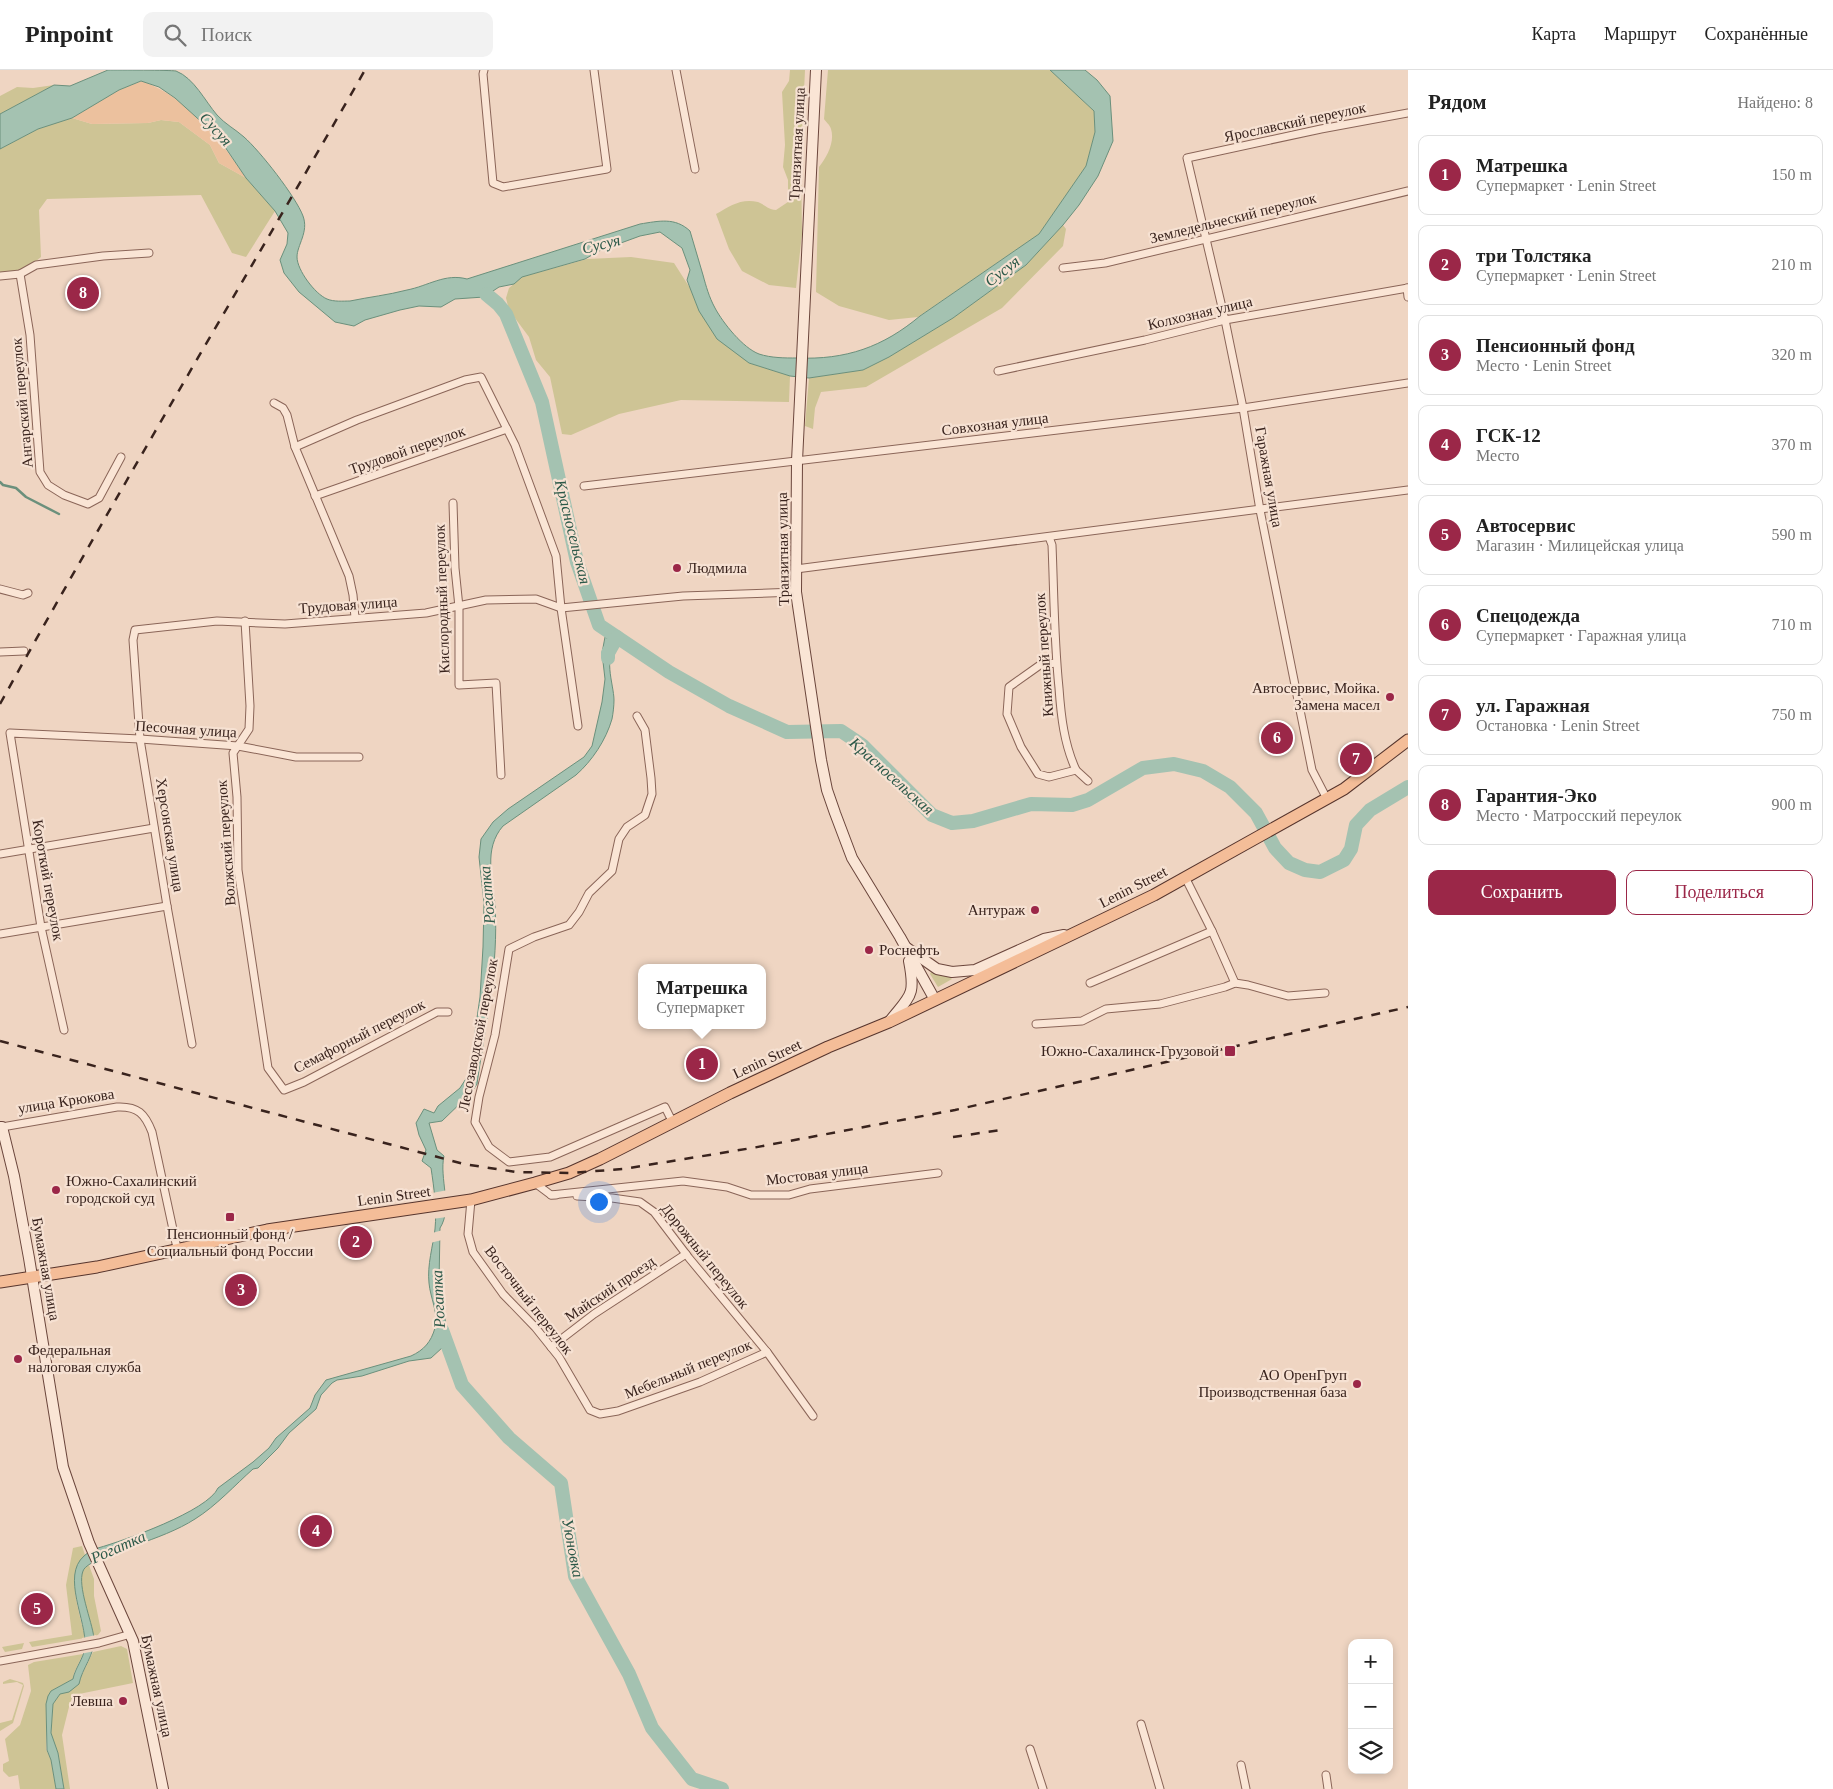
<!DOCTYPE html>
<html lang="ru">
<head>
<meta charset="utf-8">
<style>
  :root { --surface:#fff; --page:#f2f2f2; --text:#222; --muted:#767676; --line:#e0e0e0; --accent:#9b2748 }
  body { margin:0; font-family:Georgia,serif; background:var(--page); color:var(--text) }
  .controls { position:absolute; right:15px; bottom:15px; display:grid; overflow:hidden; border-radius:10px; box-shadow:0 2px 8px #0003 }
  .controls button { width:45px; height:45px; display:grid; place-items:center; padding:0; border:0; border-bottom:1px solid var(--line); background:var(--surface); color:var(--text); font:25px sans-serif }
  .you { position:absolute; left:598px; top:1131px; width:18px; height:18px; margin:-12px; border:4px solid #fff; border-radius:50%; background:#1a73e8; box-shadow:0 0 0 8px #1a73e833 }
  .badge { display:grid; place-items:center; width:32px; height:32px; border-radius:50%; background:var(--accent); color:#fff; font-size:16px; font-weight:700 }
  .pin { position:absolute; translate:-50% -50%; border:2px solid #fff; box-shadow:0 1px 5px #0006 }
  .popup { position:absolute; left:638px; top:894px; width:128px; height:65px; box-sizing:border-box; display:grid; place-content:center; border-radius:10px; background:var(--surface); filter:drop-shadow(0 1px 4px #0005); font-size:16px; white-space:nowrap; color:var(--muted) }
  .popup b { font-size:19px; color:var(--text) }
  .popup::after { content:''; position:absolute; left:50%; top:100%; margin-left:-10px; border:10px solid transparent; border-top-color:var(--surface) }
  .list { margin:0; padding:0; list-style:none }
  h2 { display:flex; justify-content:space-between; align-items:center; height:65px; margin:0; padding:0 20px; font-size:21px }
  h2 small { font-size:16px; font-weight:400; color:var(--muted) }
  .list li { display:grid; grid-template-columns:32px 1fr auto; gap:15px; align-items:center; box-sizing:border-box; height:80px; margin:0 10px 10px; padding:0 10px; border:1px solid var(--line); border-radius:10px }
  .list b { display:block; font-size:19px; white-space:nowrap }
  .list p { margin:0; font-size:16px; white-space:nowrap; color:var(--muted) }
  .list em { font-size:16px; font-style:normal; color:var(--muted) }
  .actions { display:flex; gap:10px; padding:15px 20px }
  .actions a { flex:1; padding:11px 0; border:1px solid var(--accent); border-radius:10px; text-align:center; font-size:18px; color:var(--accent) }
  .actions .main { background:var(--accent); color:#fff }
  .icon { flex:none; width:28px; height:28px; fill:none; stroke:currentColor; stroke-width:2; stroke-linecap:round; stroke-linejoin:round }
  .map { position:relative; flex:none; width:1408px; height:1719px; overflow:hidden }
  header { display:flex; align-items:center; gap:30px; box-sizing:border-box; height:70px; padding:0 25px; background:var(--surface); border-bottom:1px solid var(--line) }
  header strong { font-size:24px }
  nav { display:flex; gap:28px; margin-inline-start:auto; font-size:18px }
  .search { width:350px; height:45px; background:var(--page); display:flex; align-items:center; gap:12px; box-sizing:border-box; padding:0 18px; border-radius:10px; color:var(--muted); font-size:19px }
  main { display:flex }
  aside { flex:1; background:var(--surface) }
  .map>svg:first-child { display:block }
  .green { fill:#cec495 }
  .sand { fill:#ecc19e }
  .water { fill:#a4c2b1; stroke:#6b907c }
  .pier { fill:#efd5c2 }
  .lines { fill:none; stroke-linecap:round; stroke-linejoin:round }
  .stream { stroke:#6b907c; stroke-width:2.5 }
  .river { stroke:#a4c2b1; stroke-width:14 }
  .street-casing { stroke:#8a6558; stroke-width:9 }
  .secondary-casing { stroke:#6b463c; stroke-width:12 }
  .primary-casing { stroke:#57352d; stroke-width:13 }
  .street { stroke:#fae5d5; stroke-width:7 }
  .secondary { stroke:#fae5d5; stroke-width:10 }
  .primary { stroke:#f4bd98; stroke-width:11 }
  .rail { stroke:#39231d; stroke-width:2.5; stroke-dasharray:9 9; stroke-linecap:butt }
  .poi-dot { fill:#9b2748; stroke:#f6e1d2; stroke-width:2 }
  .labels { text-anchor:middle; dominant-baseline:central; stroke-width:4.5; stroke-linejoin:round; paint-order:stroke }
  .street-label { font-size:15px; fill:#39231d; stroke:#f6e1d2 }
  .poi-label { font-size:15px; fill:#39231d; stroke:#f6e1d2; text-anchor:end }
  .water-label { font-size:16px; font-style:italic; fill:#2c5949; stroke:#f6e1d2 }
</style>
</head>
<body>
<header>
<strong>Pinpoint</strong>
<div class="search"><svg class="icon" aria-label="search" viewBox="0 0 24 24"><circle cx="10" cy="10" r="6"/><path d="M15 15l6 6"/></svg>Поиск</div>
<nav><a>Карта</a><a>Маршрут</a><a>Сохранённые</a></nav>
</header>
<main>
<div class="map">
<svg width="1408" height="1719" viewBox="0 0 1408 1719">
  <rect width="100%" height="100%" fill="#efd5c2"/>
  <!-- green -->
  <g class="green">
    <path d="M790,0H805L801,87L802,164L796,218L769,215L742,201L729,179L716,144C730,136 741,128 758,132C764,134 767,139 776,140L788,132V110L783,97L785,75L782,22L789,11Z"/>
    <path d="M828,0H1050L1094,41L1095,62L1086,96L1039,164L918,247L889,250L839,236L816,222L819,97C827,87 835,72 831,59C830,55 826,52 824,49Z"/>
    <path d="M54,15L0,44V26L17,17L33,18Z"/>
    <path d="M72,48L92,54L148,53L161,50L179,52L210,75L219,93L246,108L275,141L246,187L232,183L201,125L47,129L39,140L41,187L20,204L0,206V79L38,59Z"/>
    <path d="M1063,155L1066,159L1063,176L1002,238L866,317L821,322L815,338L813,359L805,356L809,308L863,300L889,287L953,248L1026,195Z"/>
    <path d="M631,187L674,193L690,218L699,241L749,293L790,306L789,332L681,330L619,344L571,365L562,364L550,307L536,290L529,267L509,240L506,228L509,218L522,207L587,189Z"/>
    <path d="M931,902L950,907L952,909L938,917L930,904Z"/>
    <path d="M82,1476L85,1485C65,1508 80,1541 85,1568L32,1577L29,1572L72,1565L66,1515L73,1478Z"/>
    <path d="M89,1495L94,1509V1526L101,1561L98,1565L93,1566C90,1552 77,1511 83,1500C85,1497 86,1497 89,1495Z"/>
    <path d="M24,1573L22,1579L5,1582L2,1577Z"/>
    <path d="M121,1576L127,1579L133,1613L79,1624L73,1626L70,1633L62,1665L70,1719H64L58,1683L51,1666L53,1634L60,1624L79,1614L81,1607L93,1582Z"/>
    <path d="M83,1584L74,1603L73,1609L51,1621L46,1634V1679L51,1690L56,1719H20L18,1705L9,1707L3,1701V1694L9,1691L5,1669L20,1655L31,1621L28,1595L34,1592Z"/>
    <path d="M10,1609L23,1613L24,1616L13,1653L0,1661V1653L12,1650L23,1615L17,1612L3,1614V1612Z"/>
  </g>
  <!-- sand -->
  <path class="sand" d="M142,11C188,28 219,68 246,108L219,93L210,75L179,52L161,50L148,53L92,54L72,48L119,20Z"/>
  <!-- water -->
  <g class="water">
    <path d="M108,0C119,0 169,0 176,1C194,8 205,31 217,45C225,54 235,59 244,67C260,81 296,127 303,146C309,162 297,175 297,187C297,200 315,224 327,229C334,232 343,231 350,231C369,227 388,225 407,220C428,216 445,203 467,209L640,154C659,151 675,147 690,161C694,176 699,190 703,205C706,216 709,227 715,238C723,253 743,278 759,284C771,288 785,288 797,288C846,290 883,277 920,246L1039,164L1086,96L1095,62L1094,41L1050,0H1085L1097,10L1110,26L1113,71L1098,106L1079,135L1063,155L1026,195L953,248L889,287L863,300L809,308L790,306L749,293L717,269L699,241L690,218L687,210L690,200L682,178L660,162L640,166L599,181L585,189L522,207L514,214L499,217L484,227L455,229L441,237L419,236L400,240L365,250L354,256L335,252L299,222L284,203L280,190L287,174L288,163L275,141L246,108L225,77L206,56L175,28L159,17L141,11L119,20L72,48L38,59L0,79V44L54,15L70,16Z"/>
    <path d="M605,567L620,576C601,582 614,615 614,630C614,636 613,644 612,649C606,670 592,691 576,705L503,756C483,779 493,808 495,836C499,895 485,956 477,1014L471,1023L442,1051L429,1053L437,1080L444,1086C439,1108 453,1138 440,1158L439,1215L448,1266L443,1277L431,1288L409,1291L362,1306L337,1310L332,1313L321,1325L316,1339L289,1363L278,1378L258,1398L253,1399C235,1415 216,1436 195,1449C178,1460 156,1468 136,1475C126,1479 86,1491 83,1501C77,1516 92,1551 94,1568C95,1585 82,1598 79,1614L69,1622L60,1624L53,1634L51,1663L58,1683L64,1719H56L51,1690L47,1680L46,1634L48,1626L51,1621L73,1609C75,1598 84,1588 85,1577C87,1551 61,1506 84,1486C88,1482 93,1480 98,1478C123,1471 208,1441 218,1418L253,1392L269,1378L276,1368L310,1338L315,1325L326,1310L411,1286C424,1280 431,1272 435,1258C439,1244 430,1227 429,1213C427,1195 433,1176 435,1159C437,1139 434,1118 431,1098L422,1091L426,1080L419,1065L416,1053L424,1039L434,1043L438,1036L460,1018L469,1004L480,927L483,877L484,833L479,787L481,769L493,752L508,739L584,687L592,676L602,632L605,609L602,583Z"/>
  </g>
  <!-- pier -->
  <g class="pier">
    <path d="M448,1120L447,1147L432,1149V1123Z"/>
    <path d="M443,1160L442,1170L430,1173L432,1163Z"/>
    <path d="M96,1565L95,1581L80,1584L82,1578V1568Z"/>
  </g>
  <g class="lines">
    <!-- stream -->
    <path class="stream" d="M0,412L3,415L16,418L26,427L59,444"/>
    <!-- river -->
    <g class="river">
      <path d="M486,224L498,234L506,244L542,332L577,492L599,555L669,602L729,636L787,662L841,661L862,675L932,745L952,753L973,751L1031,734L1072,735L1088,730L1143,698L1174,694L1203,701L1230,717L1256,743L1275,778L1289,793L1305,800L1320,802L1344,790L1351,779L1356,755L1370,740L1408,717"/>
      <path d="M608,588V583L617,567"/>
      <path d="M442,1260L462,1315L509,1368L561,1413L575,1506L629,1604L652,1658L692,1709L722,1719"/>
    </g>
    <!-- street casing -->
    <g class="street-casing">
      <g id="street">
        <path d="M484,0L483,4L493,113L503,117L607,99L594,0"/>
        <path d="M676,0L695,99"/>
        <path d="M1063,198L1105,193L1408,121"/>
        <path d="M20,204L30,265L40,402L48,415L64,425L88,434L99,428L121,387"/>
        <path d="M0,206L20,204L36,195L103,186L149,183"/>
        <path d="M1407,218L1408,227"/>
        <path d="M998,301L1145,270L1225,250L1408,218"/>
        <path d="M274,333L283,338L287,345L295,377L349,506L353,525L355,548"/>
        <path d="M295,377L357,350L465,310L481,307L515,375L556,486L561,538L578,656"/>
        <path d="M584,416L1243,338L1408,313"/>
        <path d="M315,426L507,359"/>
        <path d="M453,433L455,498L459,537V615L496,613L501,705"/>
        <path d="M1049,467L1052,475C1054,523 1054,570 1059,618C1061,646 1064,674 1076,700"/>
        <path d="M796,499L1408,420"/>
        <path d="M0,519L23,525L28,523"/>
        <path d="M245,551L250,636L249,659L233,683L237,727L238,800L268,998L284,1020L304,1012L437,942H448"/>
        <path d="M0,582L24,581"/>
        <path d="M1056,593L1040,595L1009,617L1007,644L1021,677L1038,704L1049,707L1076,700L1088,711"/>
        <path d="M637,646L645,660L651,708L652,724L645,745L627,757L619,769L612,801L589,823L579,842L569,855L534,867L509,879L495,965L479,1027L475,1052L489,1077L509,1092L550,1087L665,1037L672,1051"/>
        <path d="M1327,729L1312,700L1260,440L1243,338L1225,250L1187,88L1321,59L1408,43"/>
        <path d="M0,784L154,758"/>
        <path d="M1185,807L1212,861L1235,913"/>
        <path d="M0,864L167,836"/>
        <path d="M1090,913L1212,861"/>
        <path d="M1036,954L1082,951L1106,939L1160,934L1225,917L1235,913L1248,915L1288,926L1325,923"/>
        <path d="M64,960L41,857L10,663L140,669L238,676L296,687H359"/>
        <path d="M192,974L167,836L140,669L133,570L135,560L217,551L285,554L426,543L486,530L536,529L561,538L683,526L796,522"/>
        <path d="M2,1057L117,1037C138,1036 145,1044 152,1062L177,1178"/>
        <path d="M535,1113L551,1125H556"/>
        <path d="M551,1125L683,1111L727,1117L751,1125H789L810,1119L938,1103"/>
        <path d="M577,1126L612,1128L640,1132L654,1142L689,1188L767,1282L813,1346"/>
        <path d="M471,1130L468,1164L473,1182L503,1224L535,1257L559,1287L590,1340L600,1344L618,1341L700,1312L767,1282"/>
        <path d="M551,1277L594,1244L686,1184"/>
        <path d="M0,1591L99,1573L131,1564"/>
        <path d="M1141,1654L1160,1719"/>
        <path d="M1030,1679L1043,1719"/>
        <path d="M1241,1695L1246,1719"/>
        <path d="M1326,1705L1328,1719"/>
      </g>
    </g>
    <!-- secondary casing -->
    <g class="secondary-casing">
      <g id="secondary">
        <path d="M816,0L797,391L796,522L821,690L827,720L835,743L852,788L900,867L935,930"/>
        <path d="M907,878L937,899L952,902L975,900L1044,869L1064,865"/>
        <path d="M889,952C910,925 916,927 909,891"/>
        <path d="M0,1057H2L14,1106L29,1188L63,1397L89,1473L133,1571L163,1719"/>
      </g>
    </g>
    <!-- primary casing -->
    <g class="primary-casing">
      <path id="primary" d="M0,1212L97,1197L267,1160L471,1130L535,1113L569,1103L600,1089L730,1023L828,977L889,952L1154,825L1344,719L1408,670"/>
    </g>
    <!-- street -->
    <use href="#street" class="street"/>
    <!-- secondary -->
    <use href="#secondary" class="secondary"/>
    <!-- primary -->
    <use href="#primary" class="primary"/>
    <!-- rail -->
    <g class="rail">
      <path d="M0,634C118,421 244,211 365,0"/>
      <path d="M0,971L464,1094L516,1102L569,1103L623,1099L752,1078L955,1040L1408,937"/>
      <path d="M953,1067L1001,1060"/>
    </g>
  </g>
  <!-- markers -->
  <g class="poi-dot">
    <circle cx="677" cy="498" r="5"/>
    <circle cx="1390" cy="627" r="5"/>
    <circle cx="1035" cy="840" r="5"/>
    <circle cx="869" cy="880" r="5"/>
    <rect x="1224" y="975" width="12" height="12" rx="2.5"/>
    <circle cx="56" cy="1120" r="5"/>
    <rect x="225" y="1142" width="10" height="10" rx="2.5"/>
    <circle cx="18" cy="1289" r="5"/>
    <circle cx="1357" cy="1314" r="5"/>
    <circle cx="123" cy="1631" r="5"/>
  </g>
  <g class="labels">
    <!-- street labels -->
    <g class="street-label">
      <text transform="translate(1295 52) rotate(-12)">Ярославский переулок</text>
      <text transform="translate(797 74) rotate(-87)">Транзитная улица</text>
      <text transform="translate(1233 148) rotate(-14)">Земледельческий переулок</text>
      <text transform="translate(1200 243) rotate(-13)">Колхозная улица</text>
      <text transform="translate(22 333) rotate(-95)">Ангарский переулок</text>
      <text transform="translate(995 354) rotate(-7)">Совхозная улица</text>
      <text transform="translate(407 380) rotate(-19)">Трудовой переулок</text>
      <text transform="translate(1269 407) rotate(80)">Гаражная улица</text>
      <text transform="translate(783 479) rotate(-91)">Транзитная улица</text>
      <text transform="translate(442 529) rotate(-92)">Кислородный переулок</text>
      <text transform="translate(348 535) rotate(-4)">Трудовая улица</text>
      <text transform="translate(1044 585) rotate(-94)">Книжный переулок</text>
      <text transform="translate(186 659) rotate(4)">Песочная улица</text>
      <text transform="translate(170 765) rotate(81)">Херсонская улица</text>
      <text transform="translate(226 773) rotate(-94)">Волжский переулок</text>
      <text transform="translate(48 810) rotate(80)">Короткий переулок</text>
      <text transform="translate(1133 817) rotate(-27)">Lenin Street</text>
      <text transform="translate(478 965) rotate(-79)">Лесозаводской переулок</text>
      <text transform="translate(359 966) rotate(-27)">Семафорный переулок</text>
      <text transform="translate(767 989) rotate(-25)">Lenin Street</text>
      <text transform="translate(66 1031) rotate(-9)">улица Крюкова</text>
      <text transform="translate(817 1104) rotate(-7)">Мостовая улица</text>
      <text transform="translate(394 1126) rotate(-8)">Lenin Street</text>
      <text transform="translate(705 1186) rotate(51)">Дорожный переулок</text>
      <text transform="translate(46 1199) rotate(80)">Бумажная улица</text>
      <text transform="translate(610 1219) rotate(-34)">Майский проезд</text>
      <text transform="translate(529 1230) rotate(52)">Восточный переулок</text>
      <text transform="translate(688 1299) rotate(-22)">Мебельный переулок</text>
      <text transform="translate(157 1616) rotate(78)">Бумажная улица</text>
    </g>
    <!-- poi labels -->
    <g class="poi-label">
      <text x="687" y="498" text-anchor="start">Людмила</text>
      <text x="1380" y="618">Автосервис, Мойка.<tspan x="1380" dy="17">Замена масел</tspan></text>
      <text x="1025" y="840">Антураж</text>
      <text x="879" y="880" text-anchor="start">Роснефть</text>
      <text x="1219" y="981">Южно-Сахалинск-Грузовой</text>
      <text x="66" y="1111" text-anchor="start">Южно-Сахалинский<tspan x="66" dy="17">городской суд</tspan></text>
      <text x="230" y="1164" text-anchor="middle">Пенсионный фонд /<tspan x="230" dy="17">Социальный фонд России</tspan></text>
      <text x="28" y="1280" text-anchor="start">Федеральная<tspan x="28" dy="17">налоговая служба</tspan></text>
      <text x="1347" y="1305">АО ОренГруп<tspan x="1347" dy="17">Производственная база</tspan></text>
      <text x="113" y="1631">Левша</text>
    </g>
    <!-- water labels -->
    <g class="water-label">
      <text transform="translate(216 59) rotate(48)">Сусуя</text>
      <text transform="translate(601 174) rotate(-14)">Сусуя</text>
      <text transform="translate(1002 201) rotate(-38)">Сусуя</text>
      <text transform="translate(573 462) rotate(76)">Красносельская</text>
      <text transform="translate(892 706) rotate(42)">Красносельская</text>
      <text transform="translate(487 825) rotate(-95)">Рогатка</text>
      <text transform="translate(438 1229) rotate(-93)">Рогатка</text>
      <text transform="translate(118 1477) rotate(-24)">Рогатка</text>
      <text transform="translate(573 1478) rotate(79)">Уюновка</text>
    </g>
  </g>
</svg>
<div class="controls">
<button>+</button>
<button>−</button>
<button><svg class="icon" aria-label="layers" viewBox="0 0 24 24"><path d="M12 4l9 5-9 5-9-5zM3 14l9 5 9-5"/></svg></button>
</div>
<div class="you"></div>
<div class="pin badge" style="left:702px;top:994px">1</div>
<div class="popup"><b>Матрешка</b>Супермаркет</div>
<div class="pin badge" style="left:356px;top:1172px">2</div>
<div class="pin badge" style="left:241px;top:1220px">3</div>
<div class="pin badge" style="left:316px;top:1461px">4</div>
<div class="pin badge" style="left:37px;top:1539px">5</div>
<div class="pin badge" style="left:1277px;top:668px">6</div>
<div class="pin badge" style="left:1356px;top:689px">7</div>
<div class="pin badge" style="left:83px;top:223px">8</div>
</div>
<aside>
<h2>Рядом<small>Найдено: 8</small></h2>
<ul class="list">
<li><span class="badge">1</span><div><b>Матрешка</b><p>Супермаркет · Lenin Street</p></div><em>150 m</em></li>
<li><span class="badge">2</span><div><b>три Толстяка</b><p>Супермаркет · Lenin Street</p></div><em>210 m</em></li>
<li><span class="badge">3</span><div><b>Пенсионный фонд</b><p>Место · Lenin Street</p></div><em>320 m</em></li>
<li><span class="badge">4</span><div><b>ГСК-12</b><p>Место</p></div><em>370 m</em></li>
<li><span class="badge">5</span><div><b>Автосервис</b><p>Магазин · Милицейская улица</p></div><em>590 m</em></li>
<li><span class="badge">6</span><div><b>Спецодежда</b><p>Супермаркет · Гаражная улица</p></div><em>710 m</em></li>
<li><span class="badge">7</span><div><b>ул. Гаражная</b><p>Остановка · Lenin Street</p></div><em>750 m</em></li>
<li><span class="badge">8</span><div><b>Гарантия-Эко</b><p>Место · Матросский переулок</p></div><em>900 m</em></li>
</ul>
<div class="actions"><a class="main">Сохранить</a><a>Поделиться</a></div>
</aside>
</main>
</body>
</html>
